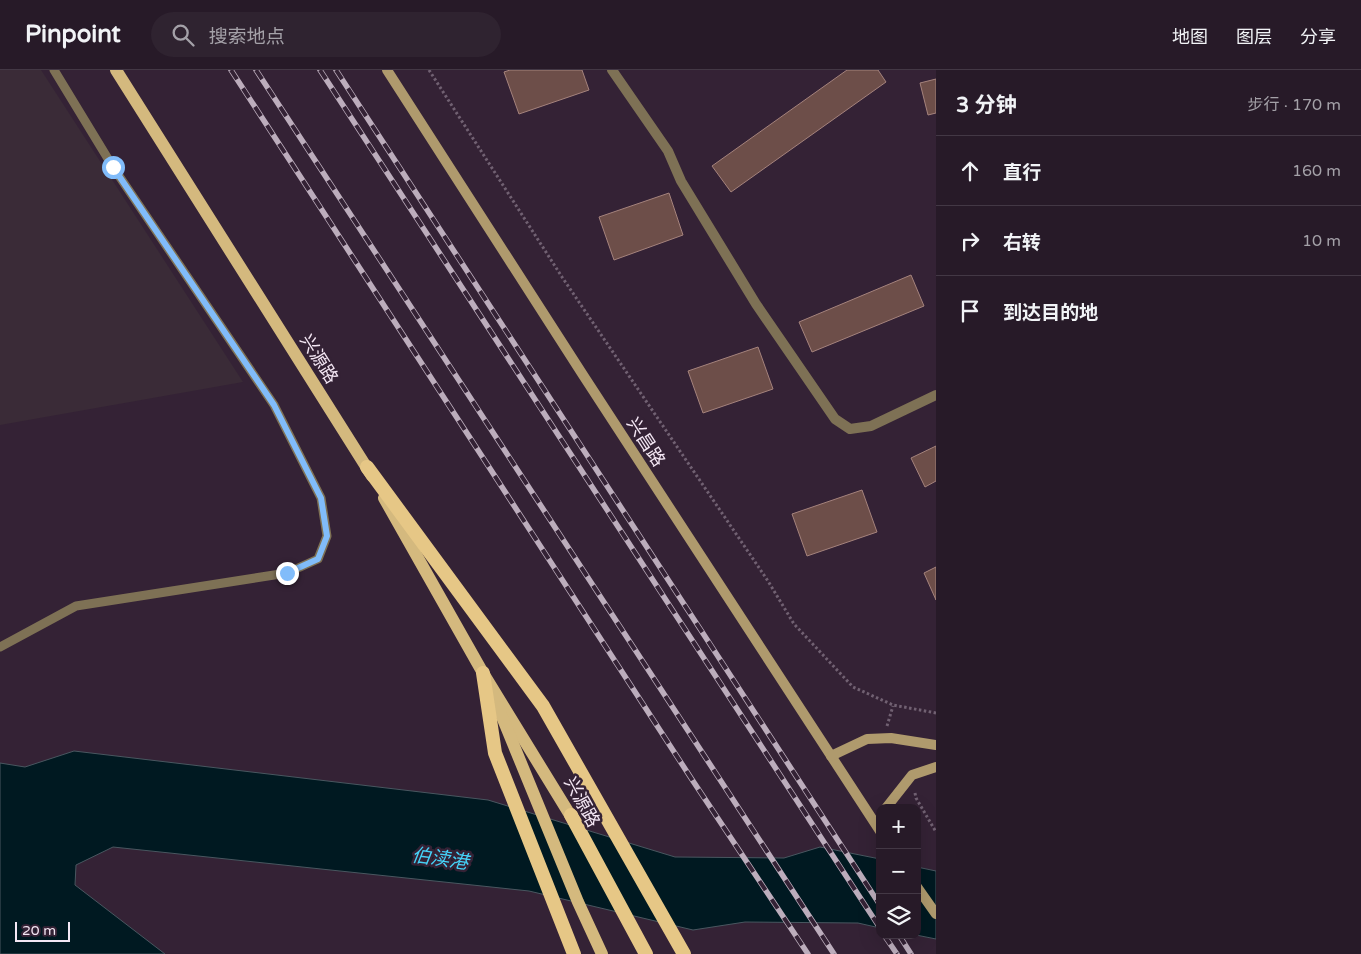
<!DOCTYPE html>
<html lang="zh">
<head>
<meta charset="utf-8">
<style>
  :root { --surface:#271a28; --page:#2f2330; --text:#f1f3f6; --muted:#a4a1a8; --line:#433845 }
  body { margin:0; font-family:"Varela Round","Noto Sans SC",sans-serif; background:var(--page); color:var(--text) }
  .controls { position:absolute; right:15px; bottom:15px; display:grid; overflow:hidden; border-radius:10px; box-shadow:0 5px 20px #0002 }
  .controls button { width:45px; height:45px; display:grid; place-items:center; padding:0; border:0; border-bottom:1px solid var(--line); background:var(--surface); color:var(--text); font:25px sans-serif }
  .scale { position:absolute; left:15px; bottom:12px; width:55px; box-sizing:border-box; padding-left:5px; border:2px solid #f4e7f4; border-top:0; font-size:14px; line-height:18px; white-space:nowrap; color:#f4e7f4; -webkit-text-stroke:4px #342235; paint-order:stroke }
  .stop { position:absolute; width:15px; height:15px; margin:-11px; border:4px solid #81bcfa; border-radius:50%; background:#fff }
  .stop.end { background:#81bcfa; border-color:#fff; box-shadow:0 1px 5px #0008 }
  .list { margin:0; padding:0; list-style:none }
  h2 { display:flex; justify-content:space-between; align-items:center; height:65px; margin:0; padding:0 20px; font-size:21px }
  h2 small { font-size:16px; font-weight:400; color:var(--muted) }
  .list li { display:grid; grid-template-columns:32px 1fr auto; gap:15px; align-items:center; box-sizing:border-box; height:70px; padding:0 20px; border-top:1px solid var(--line) }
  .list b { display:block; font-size:19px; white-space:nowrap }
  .list em { font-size:16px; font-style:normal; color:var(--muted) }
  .icon { flex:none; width:28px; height:28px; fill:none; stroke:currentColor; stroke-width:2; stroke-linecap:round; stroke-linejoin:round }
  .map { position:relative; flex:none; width:936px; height:884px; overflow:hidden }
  header { display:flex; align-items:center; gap:30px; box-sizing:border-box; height:70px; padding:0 25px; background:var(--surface); border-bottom:1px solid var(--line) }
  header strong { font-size:24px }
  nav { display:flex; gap:28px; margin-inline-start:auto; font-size:18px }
  .search { width:350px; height:45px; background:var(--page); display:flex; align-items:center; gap:12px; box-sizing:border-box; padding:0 18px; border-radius:28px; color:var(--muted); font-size:19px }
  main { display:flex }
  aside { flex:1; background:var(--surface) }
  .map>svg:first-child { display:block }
  .commercial { fill:#3a2b37 }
  .water { fill:#001921; stroke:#495760 }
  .building { fill:#6d4e49; stroke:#a5837d }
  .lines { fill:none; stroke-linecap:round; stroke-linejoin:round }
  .path { stroke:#716172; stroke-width:3; stroke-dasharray:2.5 2.5; stroke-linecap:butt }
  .service { stroke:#7e7155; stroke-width:9 }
  .minor { stroke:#7e7155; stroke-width:10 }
  .secondary { stroke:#af9a6d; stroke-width:10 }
  .primary { stroke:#d4b97e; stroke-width:12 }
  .trunk { stroke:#e6c786; stroke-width:14 }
  .rail-casing { stroke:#bcadbc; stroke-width:5.5 }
  .rail { stroke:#342235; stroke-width:4; stroke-dasharray:11; stroke-linecap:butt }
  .route { stroke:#81bcfa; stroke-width:6 }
  .labels { text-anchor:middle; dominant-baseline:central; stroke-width:5; stroke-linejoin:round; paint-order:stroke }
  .street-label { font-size:18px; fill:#f4e7f4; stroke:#342235 }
  .water-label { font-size:19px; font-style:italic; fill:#45d2f7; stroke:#342235 }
</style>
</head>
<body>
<header>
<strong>Pinpoint</strong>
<div class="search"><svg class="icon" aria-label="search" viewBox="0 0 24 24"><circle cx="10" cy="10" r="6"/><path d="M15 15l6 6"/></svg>搜索地点</div>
<nav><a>地图</a><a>图层</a><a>分享</a></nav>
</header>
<main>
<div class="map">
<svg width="936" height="884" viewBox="0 0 936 884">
  <rect width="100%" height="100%" fill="#342235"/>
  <!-- commercial -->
  <path class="commercial" d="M0,0H41L243,312L0,355Z"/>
  <!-- water -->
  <g class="water">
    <path d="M74,681L488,730L675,787L784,788L820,777L880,789V858L858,853L745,852L693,860L529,821L113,777L76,795L75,815L165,884H0V693L25,697Z"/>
    <path d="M917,797L936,801V869L916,865Z"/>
  </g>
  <!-- building -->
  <g class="building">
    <path d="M510,0H582L589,20L519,44L504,2Z"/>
    <path d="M847,0H878L886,12L731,122L712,96Z"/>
    <path d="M936,9V43L928,45L920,13Z"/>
    <path d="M669,123L683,165L614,190L599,147Z"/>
    <path d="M911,205L924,236L812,282L799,252Z"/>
    <path d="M758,277L773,319L703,343L688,301Z"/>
    <path d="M936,376V411L925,417L911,388Z"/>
    <path d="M862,420L877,462L807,486L792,444Z"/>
    <path d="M936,497V530L924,503Z"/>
  </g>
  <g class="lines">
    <!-- path -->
    <g class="path">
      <path d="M429,0L562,207L768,511L794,554L853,617L893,635L936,643"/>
      <path d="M887,656L893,636"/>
      <path d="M915,723L916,728L936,762"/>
    </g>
    <!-- service -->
    <path class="service" d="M0,577L76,536L287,503L318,489L327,466L321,428L274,335L113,97L54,0"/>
    <!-- minor -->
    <path class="minor" d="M612,0L668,81L681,111L756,234L835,349L850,359L871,356L936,325"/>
    <!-- secondary -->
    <g class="secondary">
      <path d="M387,0L583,305L880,761"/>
      <path d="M831,686L867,669L891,668L936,675"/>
      <path d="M886,738L912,705L936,697"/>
      <path d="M917,817L936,844"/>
    </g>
    <!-- primary -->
    <g class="primary">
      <path d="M116,0L372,406"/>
      <path d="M384,428L483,603L575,753"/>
      <path d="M498,637L578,832L602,884"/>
    </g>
    <!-- trunk -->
    <g class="trunk">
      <path d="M367,397L543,636L684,884"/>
      <path d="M483,603L495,683L574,884"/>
      <path d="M571,745L646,884"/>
    </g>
    <!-- rail casing -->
    <g class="rail-casing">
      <g id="rail">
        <path d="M231,0L691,708L808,884"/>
        <path d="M256,0L834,884"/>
        <path d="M320,0L880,858"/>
        <path d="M336,0L880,835"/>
        <path d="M884,865L897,884"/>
        <path d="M899,865L911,884"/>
      </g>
    </g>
    <!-- rail -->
    <use href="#rail" class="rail"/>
  </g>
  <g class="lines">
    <!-- route -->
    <path class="route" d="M113,97L274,335L321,428L327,466L318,489L287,503"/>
  </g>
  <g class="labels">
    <!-- street labels -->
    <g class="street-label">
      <text transform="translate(319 289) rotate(58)">兴源路</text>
      <text transform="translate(646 372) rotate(57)">兴昌路</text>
      <text transform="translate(582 732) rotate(61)">兴源路</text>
    </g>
    <!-- water labels -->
    <g class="water-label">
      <text transform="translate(440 789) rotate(8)">伯渎港</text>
    </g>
  </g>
</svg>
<div class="controls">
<button>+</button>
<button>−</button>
<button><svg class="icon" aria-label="layers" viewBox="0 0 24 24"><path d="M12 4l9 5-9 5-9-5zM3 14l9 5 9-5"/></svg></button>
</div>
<div class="scale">20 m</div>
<div class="stop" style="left:113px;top:97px"></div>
<div class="stop end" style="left:287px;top:503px"></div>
</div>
<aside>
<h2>3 分钟<small>步行 · 170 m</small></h2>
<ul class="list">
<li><svg class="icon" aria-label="ahead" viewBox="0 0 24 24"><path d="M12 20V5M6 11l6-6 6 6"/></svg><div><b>直行</b></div><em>160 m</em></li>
<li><svg class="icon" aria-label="right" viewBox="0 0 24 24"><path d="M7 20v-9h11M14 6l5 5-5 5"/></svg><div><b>右转</b></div><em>10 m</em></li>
<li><svg class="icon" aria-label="arrive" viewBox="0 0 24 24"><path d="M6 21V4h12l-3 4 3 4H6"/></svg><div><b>到达目的地</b></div></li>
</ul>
</aside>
</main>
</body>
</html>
